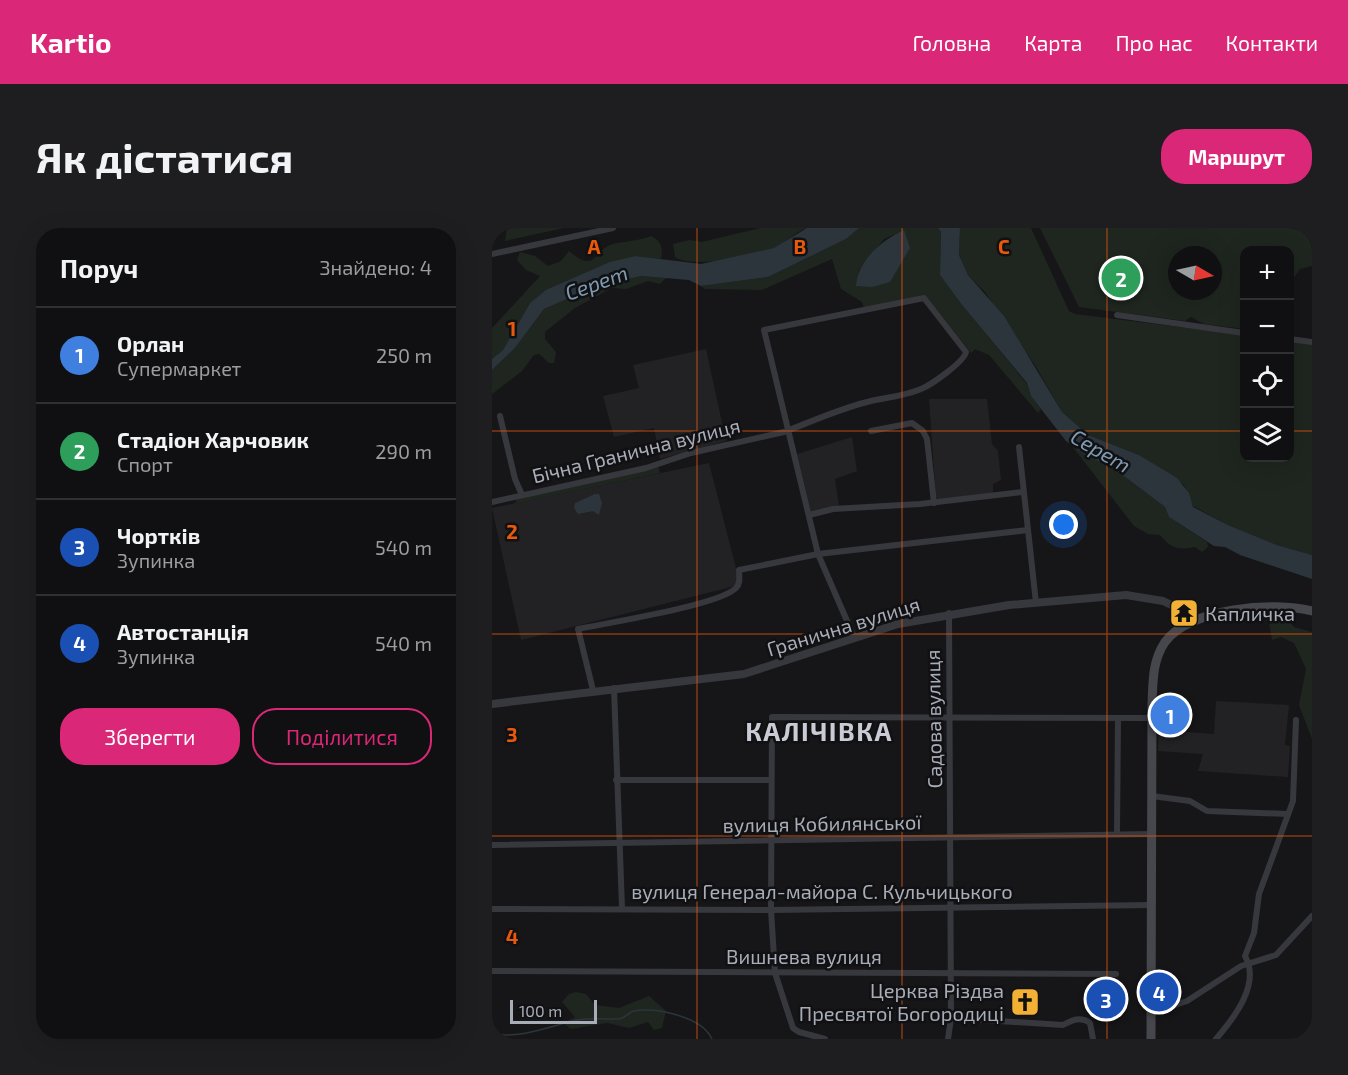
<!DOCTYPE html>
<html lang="uk">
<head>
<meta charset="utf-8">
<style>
  :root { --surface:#101012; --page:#1e1e20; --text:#f1f3f6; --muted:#9c9d9f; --line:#303032; --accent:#db2777 }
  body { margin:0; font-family:"Exo 2",sans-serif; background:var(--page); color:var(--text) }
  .controls { position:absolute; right:18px; top:18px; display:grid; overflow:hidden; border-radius:12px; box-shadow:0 6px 24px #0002 }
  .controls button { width:54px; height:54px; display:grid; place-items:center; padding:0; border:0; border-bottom:2px solid var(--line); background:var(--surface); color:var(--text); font:30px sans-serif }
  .compass { position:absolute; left:676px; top:18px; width:54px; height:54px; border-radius:50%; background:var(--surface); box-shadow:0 6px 24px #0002; rotate:99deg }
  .scale { position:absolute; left:18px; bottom:15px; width:87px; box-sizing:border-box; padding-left:6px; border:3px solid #a8adb8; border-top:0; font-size:16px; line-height:21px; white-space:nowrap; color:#a8adb8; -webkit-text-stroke:4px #111113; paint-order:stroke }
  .you { position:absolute; left:572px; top:297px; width:21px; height:21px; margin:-15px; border:4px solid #fff; border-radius:50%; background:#1a73e8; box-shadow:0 0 0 9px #1a73e833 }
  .badge { display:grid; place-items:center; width:39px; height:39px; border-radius:50%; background:var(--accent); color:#fff; font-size:20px; font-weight:700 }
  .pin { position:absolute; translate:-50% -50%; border:3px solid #fff; box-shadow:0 2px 6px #0006 }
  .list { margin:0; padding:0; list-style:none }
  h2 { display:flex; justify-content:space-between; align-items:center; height:78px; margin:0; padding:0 24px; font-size:26px }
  h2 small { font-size:20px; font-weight:400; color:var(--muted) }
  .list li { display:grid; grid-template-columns:39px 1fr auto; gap:18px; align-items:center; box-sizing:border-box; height:96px; padding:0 24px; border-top:2px solid var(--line) }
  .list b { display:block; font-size:22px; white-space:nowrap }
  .list p { margin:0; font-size:20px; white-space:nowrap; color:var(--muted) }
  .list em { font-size:20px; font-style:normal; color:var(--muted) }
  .actions { display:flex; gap:12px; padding:18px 24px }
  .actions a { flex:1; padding:14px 0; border:2px solid var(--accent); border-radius:24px; text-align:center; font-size:21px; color:var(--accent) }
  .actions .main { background:var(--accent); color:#fff }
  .icon { flex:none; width:33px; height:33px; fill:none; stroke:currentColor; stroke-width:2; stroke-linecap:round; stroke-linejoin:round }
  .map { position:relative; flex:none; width:820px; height:811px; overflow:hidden; border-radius:24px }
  header { display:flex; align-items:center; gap:36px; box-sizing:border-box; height:84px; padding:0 30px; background:var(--accent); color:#fff }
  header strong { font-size:28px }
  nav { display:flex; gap:33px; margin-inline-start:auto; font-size:21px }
  .intro { display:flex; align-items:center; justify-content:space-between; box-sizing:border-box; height:144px; padding:0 36px }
  h1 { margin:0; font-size:42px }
  .button { padding:15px 27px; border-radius:24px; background:var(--accent); color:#fff; font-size:21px; font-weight:700 }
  main { display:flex; gap:36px; padding:0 36px }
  aside { flex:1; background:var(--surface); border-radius:24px; box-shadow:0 6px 24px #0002 }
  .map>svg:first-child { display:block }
  .built { fill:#222225 }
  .green { fill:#1e261f; fill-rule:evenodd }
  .water { fill:#2c353c }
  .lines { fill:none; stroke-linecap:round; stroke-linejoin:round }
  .stream { stroke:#2c353c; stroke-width:1.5 }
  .minor { stroke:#37383d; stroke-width:6 }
  .tertiary { stroke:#37383d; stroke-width:8 }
  .secondary { stroke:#45474d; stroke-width:9 }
  .grid { fill:none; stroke:#e8590c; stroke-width:1.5; stroke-opacity:0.55 }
  .labels { text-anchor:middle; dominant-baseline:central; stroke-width:5; stroke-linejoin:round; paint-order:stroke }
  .street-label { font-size:20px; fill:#a8adb8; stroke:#111113 }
  .poi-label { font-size:20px; fill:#a8adb8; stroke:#111113; text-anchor:start }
  .water-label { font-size:21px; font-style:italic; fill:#7f9bb3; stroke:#111113 }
  .district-label { font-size:26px; font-weight:bold; letter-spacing:1.5px; fill:#c9ccd4; stroke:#111113 }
  .grid-label { font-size:20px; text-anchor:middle; font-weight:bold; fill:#e8590c; stroke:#111113; stroke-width:5; stroke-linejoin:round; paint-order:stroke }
</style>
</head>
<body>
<header>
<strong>Kartio</strong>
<nav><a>Головна</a><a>Карта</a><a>Про нас</a><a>Контакти</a></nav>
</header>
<div class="intro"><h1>Як дістатися</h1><a class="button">Маршрут</a></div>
<main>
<aside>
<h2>Поруч<small>Знайдено: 4</small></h2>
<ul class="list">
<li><span class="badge" style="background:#3f7fe0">1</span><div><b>Орлан</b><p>Супермаркет</p></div><em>250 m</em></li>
<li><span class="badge" style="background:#2e9e5b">2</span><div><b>Стадіон Харчовик</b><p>Спорт</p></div><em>290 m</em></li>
<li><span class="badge" style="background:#1a4fb4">3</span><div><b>Чортків</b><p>Зупинка</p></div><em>540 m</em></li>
<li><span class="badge" style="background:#1a4fb4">4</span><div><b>Автостанція</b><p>Зупинка</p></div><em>540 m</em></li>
</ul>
<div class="actions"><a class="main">Зберегти</a><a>Поділитися</a></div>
</aside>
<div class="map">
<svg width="820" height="811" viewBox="0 0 820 811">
  <rect width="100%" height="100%" fill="#161618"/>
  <!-- built -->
  <g class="built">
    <path d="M214,121L234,213L168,231L162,200L122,209L111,168L147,160L141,137Z"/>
    <path d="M437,171H495L500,216L506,223L509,252L501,256V266L447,271L444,268Z"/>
    <path d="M360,209L365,243L343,251L347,279L319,284L305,226Z"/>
    <path d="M217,235L246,348L243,358L29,412L0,280Z"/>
    <path d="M724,473L797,477L793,517L798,518L796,549L706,543L711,526L666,523L667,502L722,506Z"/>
  </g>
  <!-- green -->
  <g class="green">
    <path d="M15,0H72L13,13Z"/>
    <path d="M268,0H315C303,4 294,14 283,20C265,28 199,41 183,29L181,16L197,12L210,14Z"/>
    <path d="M367,0H446L449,4L448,47L470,77L535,156L539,168L549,181L546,185L497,127L483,121L479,125L433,67L372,80L370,74L349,61L340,31L270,62L213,61L209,58L276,49L354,11ZM412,2L365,45L392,11Z"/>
    <path d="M468,0H539L577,83L583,86L752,107V230H798V113L820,116V327L785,317L736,297L701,278L692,257L647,227L596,207L570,184L543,137L493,64L476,47L467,27Z"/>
    <path d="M548,0H820V38L808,41L798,55V22H752V101L712,96L699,89L693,93L587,79ZM685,27H721V63H685Z"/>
    <path d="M159,8C170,13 171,21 169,31L144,28L38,75L11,122L0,131V100L48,48L34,42L25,32L28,24L43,28L56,38L69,33L77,23C105,47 101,21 121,16C134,13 146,13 159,8Z"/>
    <path d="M149,48L174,50L168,56L156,53L134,61L120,60L83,80L53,104V111L64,124L62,135H57L47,126L42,127L30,143L0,166V142L23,120L52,81L103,59Z"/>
    <path d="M580,218L594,228L620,239L673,279L677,289L715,314L716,319L710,324L703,319C686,322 680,321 668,307L656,306L642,298Z"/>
    <path d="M166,237L168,245L22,276L26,270Z"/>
    <path d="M782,382L789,383L802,399L820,404V511L807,477L814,441L802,415L789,409L780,412L777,394L774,393L775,385Z"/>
    <path d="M84,764L94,766L103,777L127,780L157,768L174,783L170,800L162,802L156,794L137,800L115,795L79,801L71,795L83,789L70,774L77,766Z"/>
  </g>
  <!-- water -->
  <g class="water">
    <path d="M315,0H367L354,11L276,49L209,58L197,52L149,48L103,59L52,81L23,120L0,142V131L11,122L38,75L54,62L118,34L144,28L209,36L282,20Z"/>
    <path d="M446,0H468L467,27L476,47L512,88L570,184L596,207L647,227L685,250L697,265L701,279L736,297L785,317L820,327V351L748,327L733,319L722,318L677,289L673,279L620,239L594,228L574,213L539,168L535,155L470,77L448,47L449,4Z"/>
    <path d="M412,2L418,20L398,54L380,59L364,58C366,32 390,12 412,2Z"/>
    <path d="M103,266H107L110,275L107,287L101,283L86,286L82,280L83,275Z"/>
  </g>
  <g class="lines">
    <!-- stream -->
    <path class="stream" d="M0,806C29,811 58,798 85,792C99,790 113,791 126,791C133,791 136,784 142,783C165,779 210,789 220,811"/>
    <!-- minor -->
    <g class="minor">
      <path d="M0,26L121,0"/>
      <path d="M625,87L752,105"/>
      <path d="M798,111L820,114"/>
      <path d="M8,188L23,251L30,267"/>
      <path d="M379,203L420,195L431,203L435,211L442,275"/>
      <path d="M527,219L544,375"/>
      <path d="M0,274L154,240L199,225L292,204C321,193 349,180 379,173C396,169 413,168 429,161C439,157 472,134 474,124L432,70L272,102L326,326L362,409"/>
      <path d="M317,287L341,281L428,276L531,264"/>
      <path d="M122,460L130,680"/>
      <path d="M101,462L86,401C115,395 228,377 244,360C249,355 247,349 247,342L326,326L536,302"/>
      <path d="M124,552H278"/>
      <path d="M660,568L698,573L715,583L796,586"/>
      <path d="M625,606L626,490"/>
      <path d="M0,617L660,606"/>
      <path d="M0,681L279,682L660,677"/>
      <path d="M0,743L624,746"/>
      <path d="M659,785L695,773L749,738L784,727L820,688"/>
      <path d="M459,790L571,797C580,792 589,788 598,795L601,811"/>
      <path d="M333,811L307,804L301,800L283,745L279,682L280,489L660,490"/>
      <path d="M456,811L459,790L457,385"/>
      <path d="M724,811C742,790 769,756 753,728L762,705L767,666L801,573L804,492"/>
    </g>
    <!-- tertiary -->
    <path class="tertiary" d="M0,476L252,446L406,396L517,377L634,367L671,373L708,391"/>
    <!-- secondary -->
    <path class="secondary" d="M659,811L660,476C661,455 660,433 673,414C698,380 782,373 820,383"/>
  </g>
  <!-- grid -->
  <path class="grid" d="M205,0V811M410,0V811M615,0V811M0,203H752M798,203H820M0,406H820M0,608H820"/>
  <!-- icons -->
  <defs>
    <g id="temple-square" transform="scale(1.5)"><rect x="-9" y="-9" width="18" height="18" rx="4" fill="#f2b134" stroke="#111113"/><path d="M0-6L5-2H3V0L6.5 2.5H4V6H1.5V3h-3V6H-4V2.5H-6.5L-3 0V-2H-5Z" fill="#111"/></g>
    <g id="church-square" transform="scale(1.5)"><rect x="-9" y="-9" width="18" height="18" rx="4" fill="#f2b134" stroke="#111113"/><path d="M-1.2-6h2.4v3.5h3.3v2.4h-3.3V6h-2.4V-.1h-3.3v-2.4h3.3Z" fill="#111"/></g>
  </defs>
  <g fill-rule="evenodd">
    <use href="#temple-square" x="692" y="385"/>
    <use href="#church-square" x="533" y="774"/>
  </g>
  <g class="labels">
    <!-- street labels -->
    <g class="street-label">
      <text transform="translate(144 222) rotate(-14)">Бічна Гранична вулиця</text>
      <text transform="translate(351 398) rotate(-17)">Гранична вулиця</text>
      <text transform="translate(441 491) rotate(-91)">Садова вулиця</text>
      <text transform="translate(330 595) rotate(-1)">вулиця Кобилянської</text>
      <text x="330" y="663">вулиця Генерал-майора С. Кульчицького</text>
      <text x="312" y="728">Вишнева вулиця</text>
    </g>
    <!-- poi labels -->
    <g class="poi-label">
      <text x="713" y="385">Капличка</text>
      <text x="512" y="762" text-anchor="end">Церква Різдва<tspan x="512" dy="23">Пресвятої Богородиці</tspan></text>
    </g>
    <!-- water labels -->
    <g class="water-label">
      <text transform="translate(104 54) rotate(-20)">Серет</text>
      <text transform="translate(609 222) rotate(30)">Серет</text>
    </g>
    <!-- district labels -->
    <g class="district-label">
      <text x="327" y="502">КАЛІЧІВКА</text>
    </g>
  </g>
  <g class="grid-label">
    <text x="102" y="26">A</text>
    <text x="308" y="26">B</text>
    <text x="512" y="26">C</text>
    <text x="20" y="108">1</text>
    <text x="20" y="311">2</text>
    <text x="20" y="514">3</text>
    <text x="20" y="716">4</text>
  </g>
</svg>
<div class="controls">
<button>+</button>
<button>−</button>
<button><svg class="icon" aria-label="locate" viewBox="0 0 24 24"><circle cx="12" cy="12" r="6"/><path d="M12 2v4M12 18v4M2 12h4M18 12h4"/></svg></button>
<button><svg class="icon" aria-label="layers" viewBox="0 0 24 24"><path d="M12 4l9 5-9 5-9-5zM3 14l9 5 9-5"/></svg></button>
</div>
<svg class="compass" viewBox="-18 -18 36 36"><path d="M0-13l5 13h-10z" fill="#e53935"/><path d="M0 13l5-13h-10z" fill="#9c9d9f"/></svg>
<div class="scale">100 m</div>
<div class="you"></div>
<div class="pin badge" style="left:678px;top:487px;background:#3f7fe0">1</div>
<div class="pin badge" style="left:629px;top:50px;background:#2e9e5b">2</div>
<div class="pin badge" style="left:614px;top:771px;background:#1a4fb4">3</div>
<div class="pin badge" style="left:667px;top:764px;background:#1a4fb4">4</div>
</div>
</main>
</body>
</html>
